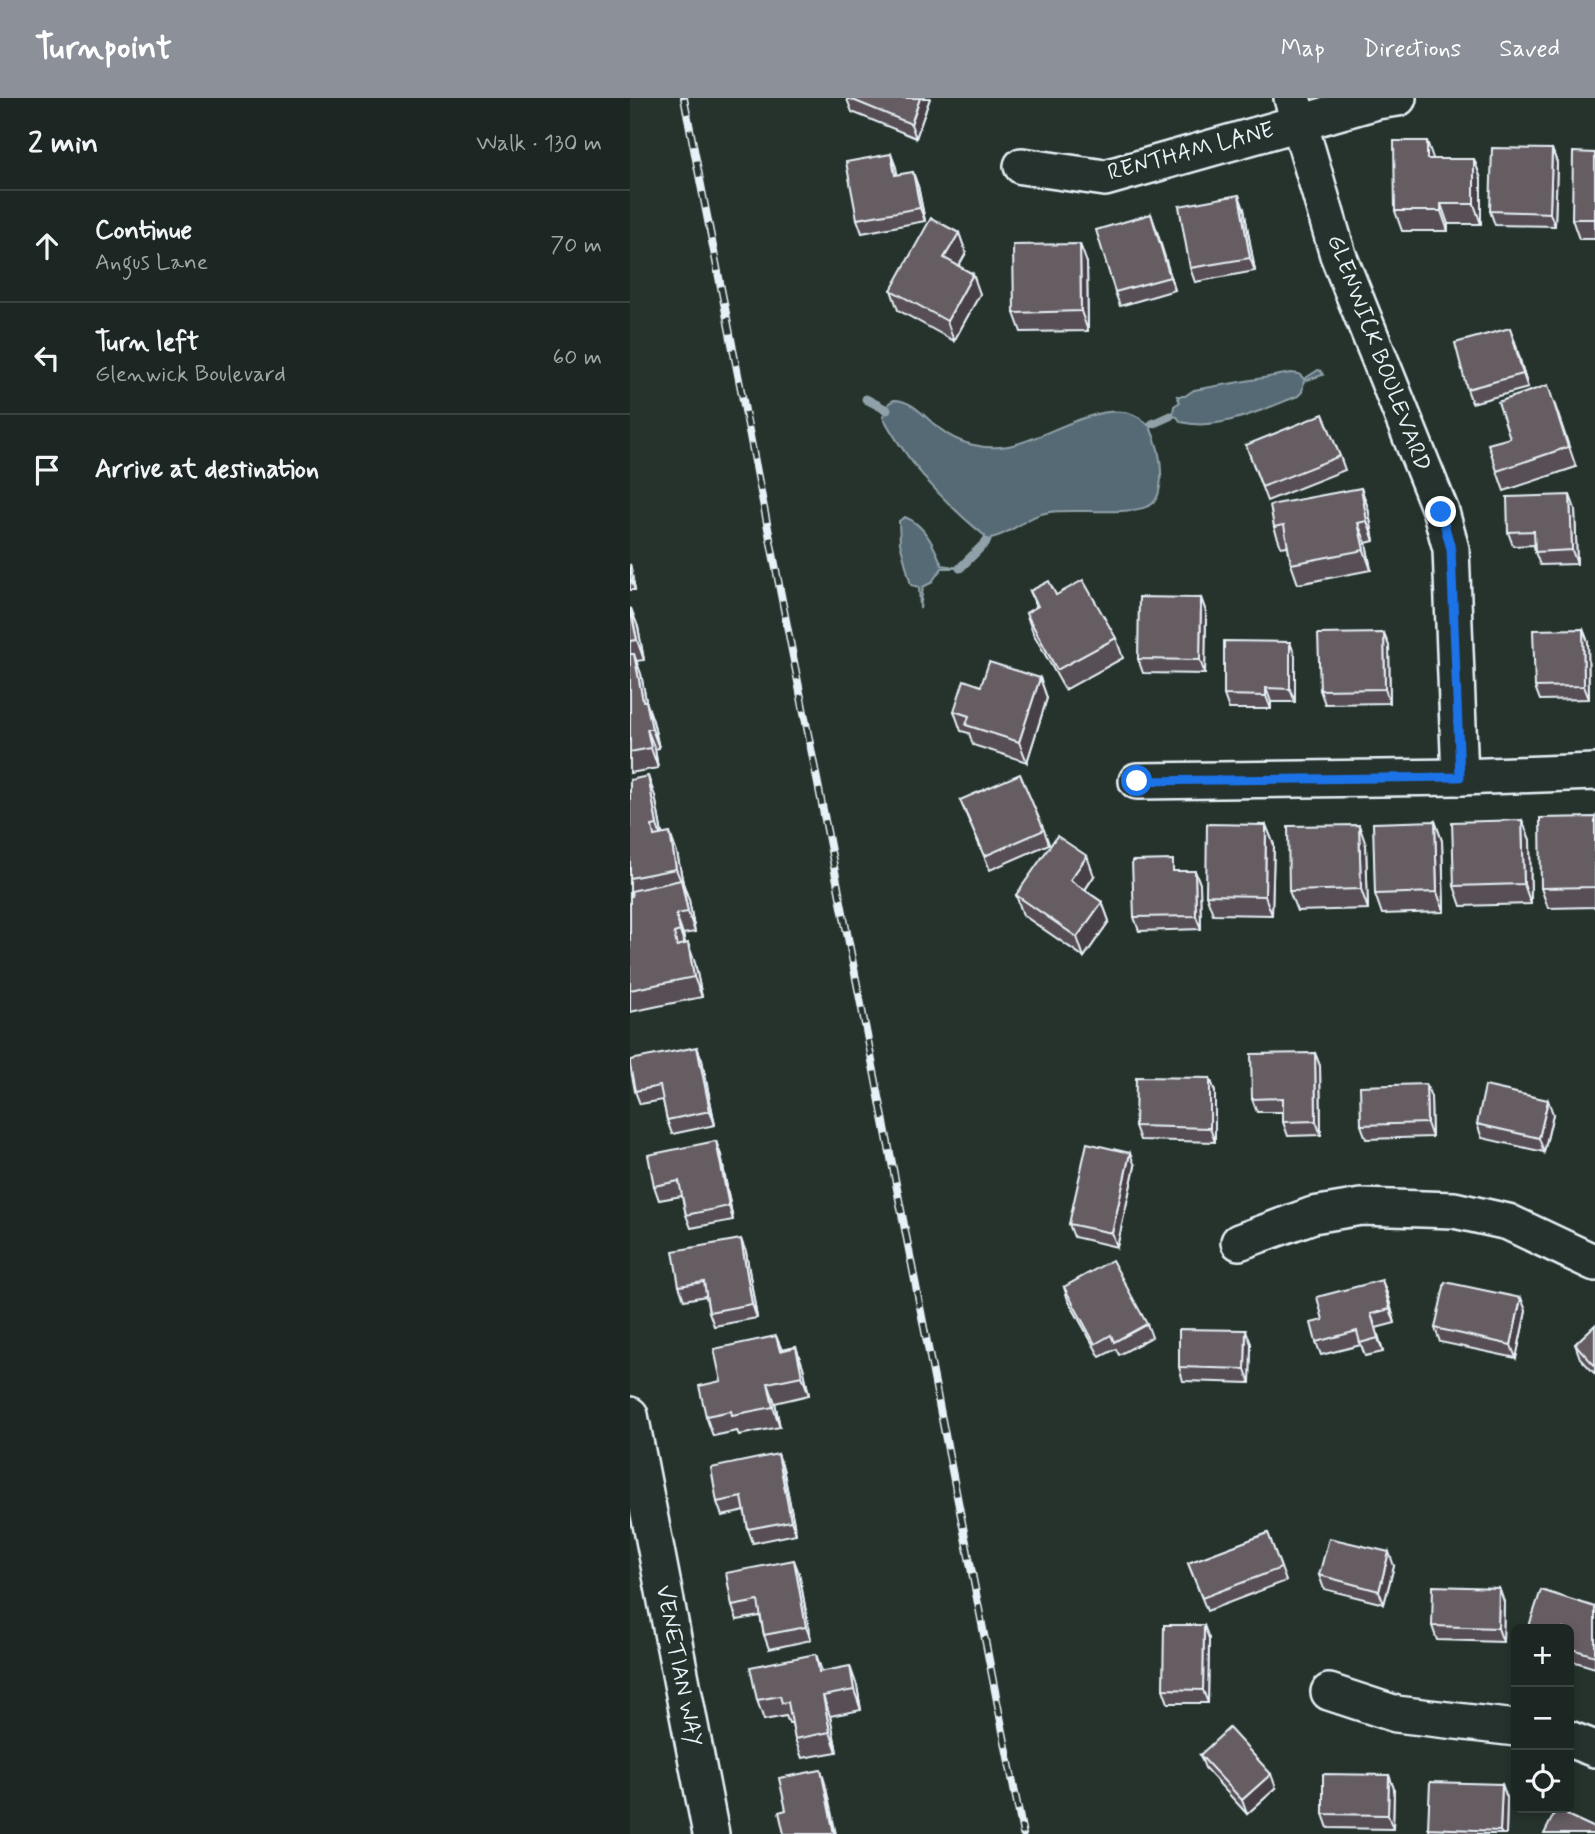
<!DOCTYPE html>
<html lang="en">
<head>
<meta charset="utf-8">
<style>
  :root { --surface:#1c2622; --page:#29322f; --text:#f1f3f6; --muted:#a0a5a5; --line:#3a4340; --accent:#8c9099 }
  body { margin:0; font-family:Mynerve,sans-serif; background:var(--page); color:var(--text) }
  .controls { position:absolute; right:21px; bottom:21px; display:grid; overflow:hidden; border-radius:10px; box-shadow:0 4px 10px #0003 }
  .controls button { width:63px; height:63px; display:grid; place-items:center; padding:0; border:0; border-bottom:2px solid var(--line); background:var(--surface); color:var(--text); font:35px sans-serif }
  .stop { position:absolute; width:21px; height:21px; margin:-16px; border:5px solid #1a73e8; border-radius:50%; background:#fff }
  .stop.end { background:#1a73e8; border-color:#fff; box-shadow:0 2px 7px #0008 }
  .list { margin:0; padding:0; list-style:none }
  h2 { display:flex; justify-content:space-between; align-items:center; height:91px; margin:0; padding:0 28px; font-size:30px }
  h2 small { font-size:23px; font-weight:400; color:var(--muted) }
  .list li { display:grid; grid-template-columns:46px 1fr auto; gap:21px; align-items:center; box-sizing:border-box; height:112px; padding:0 28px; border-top:2px solid var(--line) }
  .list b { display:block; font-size:26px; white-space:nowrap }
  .list p { margin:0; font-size:23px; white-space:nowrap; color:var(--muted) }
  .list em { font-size:23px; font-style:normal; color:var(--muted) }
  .icon { flex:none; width:38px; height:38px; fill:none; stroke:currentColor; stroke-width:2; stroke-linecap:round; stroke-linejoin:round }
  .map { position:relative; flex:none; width:965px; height:1736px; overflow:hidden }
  header { display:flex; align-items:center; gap:42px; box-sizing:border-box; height:98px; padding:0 35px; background:var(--accent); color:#fff }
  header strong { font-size:33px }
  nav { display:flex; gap:38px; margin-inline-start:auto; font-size:24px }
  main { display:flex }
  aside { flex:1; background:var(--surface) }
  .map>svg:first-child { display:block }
  .water { fill:#566b74; stroke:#90a1a9; stroke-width:2 }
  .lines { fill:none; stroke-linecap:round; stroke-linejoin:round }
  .stream { stroke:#90a1a9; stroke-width:9 }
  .street-casing { stroke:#e8f1f8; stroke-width:40 }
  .street { stroke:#26332d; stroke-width:35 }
  .rail-casing { stroke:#e8f1f8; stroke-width:8 }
  .rail { stroke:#26332d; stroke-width:5; stroke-dasharray:16; stroke-linecap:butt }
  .wall { fill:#585056; stroke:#e8f1f8; stroke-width:2 }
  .shaded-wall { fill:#474146; stroke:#e8f1f8; stroke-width:2 }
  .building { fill:#665d64; stroke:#e8f1f8; stroke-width:2 }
  .route { stroke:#1a73e8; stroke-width:9 }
  .labels { text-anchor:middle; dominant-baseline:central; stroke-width:6; stroke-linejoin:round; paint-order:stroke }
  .street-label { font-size:23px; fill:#e8f1f8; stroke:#26332d }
</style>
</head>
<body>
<header>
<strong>Turnpoint</strong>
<nav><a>Map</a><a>Directions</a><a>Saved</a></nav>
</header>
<main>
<aside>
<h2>2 min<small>Walk · 130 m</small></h2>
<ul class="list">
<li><svg class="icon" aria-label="ahead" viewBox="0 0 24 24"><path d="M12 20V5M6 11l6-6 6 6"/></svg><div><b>Continue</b><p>Angus Lane</p></div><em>70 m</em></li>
<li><svg class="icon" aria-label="left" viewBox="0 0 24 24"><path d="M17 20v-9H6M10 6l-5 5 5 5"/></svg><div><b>Turn left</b><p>Glenwick Boulevard</p></div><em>60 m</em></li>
<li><svg class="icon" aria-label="arrive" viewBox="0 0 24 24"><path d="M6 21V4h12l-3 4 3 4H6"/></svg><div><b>Arrive at destination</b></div></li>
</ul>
</aside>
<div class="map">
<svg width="965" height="1736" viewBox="0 0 965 1736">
  <rect width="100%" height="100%" fill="#26332d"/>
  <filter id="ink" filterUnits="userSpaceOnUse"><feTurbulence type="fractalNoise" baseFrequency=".0143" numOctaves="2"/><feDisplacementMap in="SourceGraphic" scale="14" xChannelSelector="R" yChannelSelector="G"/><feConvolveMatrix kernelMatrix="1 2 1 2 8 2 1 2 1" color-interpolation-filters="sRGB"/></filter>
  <g filter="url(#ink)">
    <!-- water -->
    <g class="water">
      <path d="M688,272L691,273L693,277L674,283L672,294L668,298C634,311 587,334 551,324L547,319L539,317L543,315L544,308L550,304L547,298H555L564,292L661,275L669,276L674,281Z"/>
      <path d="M264,302C283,302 295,320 309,330C328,346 353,352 378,348C417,342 485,289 518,327L522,326L520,329C528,346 532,362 531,381C530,390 529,400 522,406C505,419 444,410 420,414C397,417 384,435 361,440L360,444L352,445L355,438C313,404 279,367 253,319L259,305Z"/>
      <path d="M275,419C295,427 304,448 312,467L330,470H312L301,485L293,489L290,511L289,489L281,487L270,445L269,423Z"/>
    </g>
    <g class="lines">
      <!-- stream -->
      <g class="stream">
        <path d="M236,301L257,312"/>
        <path d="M522,326L540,318"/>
        <path d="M330,470L356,444"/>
      </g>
      <!-- street casing -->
      <g class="street-casing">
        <g id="street">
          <path d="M662,0L708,157L811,414L821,451L830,679"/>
          <path d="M392,68L475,80L747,3L768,0"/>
          <path d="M507,683L830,679L965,674"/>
          <path d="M609,1144L683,1117L731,1109L824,1112L878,1124L965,1165"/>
          <path d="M0,1317L81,1736"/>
          <path d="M699,1594L766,1616L886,1630"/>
          <path d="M939,1641L965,1651"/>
        </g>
      </g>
      <!-- street -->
      <use href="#street" class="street"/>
      <!-- rail casing -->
      <g class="rail-casing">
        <path id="rail" d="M54,0L393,1736"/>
      </g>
      <!-- rail -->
      <use href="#rail" class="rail"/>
    </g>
    <!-- wall -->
    <g class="wall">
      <path d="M300,0L286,40L222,14L217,1Z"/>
      <path d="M922,51L927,65L925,128L865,127L860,113Z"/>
      <path d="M965,55V141H949L942,121Z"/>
      <path d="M261,56L267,77L288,88L295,123L232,135L227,121Z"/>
      <path d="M803,61H844L851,81V126H818V133H772L765,113Z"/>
      <path d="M614,111L625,173L565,184L560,170Z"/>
      <path d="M521,116L545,192L490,208L485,194Z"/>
      <path d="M329,135L336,155L328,168L350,196L324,243L268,212L261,192Z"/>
      <path d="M457,165L458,233L391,234L384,215Z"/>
      <path d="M885,244L898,290L842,305L837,291Z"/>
      <path d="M925,307L946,369L874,393L867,373L880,340Z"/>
      <path d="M616,347L710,358L715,372L637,403Z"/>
      <path d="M731,390L738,410L744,443L736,445L741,472L668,486L661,466L658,448L651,449L644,429Z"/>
      <path d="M945,411L947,466L910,467L905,454L904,447L883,448L878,434Z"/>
      <path d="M0,466L5,492H0Z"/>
      <path d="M400,493L486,540L493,560L435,592L403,535L396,515L406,509Z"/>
      <path d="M571,500L576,514L575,576L513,575L508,561Z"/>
      <path d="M0,510L8,529L14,562L6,563L11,576L16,603L23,623L29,650L25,651L28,670L0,675Z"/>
      <path d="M953,531L958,544L959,601L910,602L905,589Z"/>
      <path d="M754,535L759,548L760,605L695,606L690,592Z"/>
      <path d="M665,558V604H641V611H599L594,597Z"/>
      <path d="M410,580L417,600L397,664L343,647L339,635L331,633L324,613L351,588Z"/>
      <path d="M0,682L25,698L32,736L47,755L53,785L59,802L65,834L53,836L55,846L65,865L72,899L0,914Z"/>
      <path d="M330,702L414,732L419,746L360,772Z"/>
      <path d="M965,719V809L918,810L911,790Z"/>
      <path d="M892,722L900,742L901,806L831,808L824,788Z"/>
      <path d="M805,723L812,743L814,814L752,816L745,796Z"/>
      <path d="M636,727L644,747L642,817L583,816L576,797Z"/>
      <path d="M736,747L738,811L667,813L659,793Z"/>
      <path d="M565,773L570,786L571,831L509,833L504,819Z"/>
      <path d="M464,778L455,792L472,804L479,823L454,859L393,817L386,797Z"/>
      <path d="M67,949L72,962L85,1027L42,1036L37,1022L33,1002L10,1006L5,993Z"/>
      <path d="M685,955L690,968L691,1037L658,1038L653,1024V1014H627L622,1001Z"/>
      <path d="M580,980L585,994V1044L510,1042L505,1028Z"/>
      <path d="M801,999L802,1039L736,1041L731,1027Z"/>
      <path d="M923,1016L914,1054L852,1040L847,1026Z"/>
      <path d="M91,1057L103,1122L61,1130L56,1117L52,1098L29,1102L24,1088Z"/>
      <path d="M505,1068L487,1149L444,1139L439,1126Z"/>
      <path d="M116,1154L127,1220L84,1228L79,1214L76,1198L54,1202L49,1188Z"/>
      <path d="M434,1189L517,1226L522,1239L489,1257L486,1251L470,1259L438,1202Z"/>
      <path d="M757,1195L765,1225L746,1230L753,1254L735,1258L731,1247L691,1257L686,1244L693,1222Z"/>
      <path d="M891,1200L896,1213L886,1260L810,1244L805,1230Z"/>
      <path d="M965,1227V1276L950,1260L945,1246Z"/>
      <path d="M146,1238L152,1252L166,1249L173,1269L179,1297L145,1305L150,1329L109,1337L107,1333L83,1338L76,1318L91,1283Z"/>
      <path d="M621,1246L620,1285L553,1283L549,1269Z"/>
      <path d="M148,1356L153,1370L166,1436L123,1445L118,1431L115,1413L92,1418L87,1404Z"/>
      <path d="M638,1435L656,1483L577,1513L558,1465Z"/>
      <path d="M764,1468L754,1506L694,1491L689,1477Z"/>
      <path d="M169,1475L181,1542L139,1551L134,1537L130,1518L107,1522L102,1508Z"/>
      <path d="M869,1490L874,1504L873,1544L807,1542L802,1528Z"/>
      <path d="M965,1509V1570L939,1562V1531Z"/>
      <path d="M579,1541L578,1605H538L533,1591Z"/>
      <path d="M192,1574L227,1588L231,1612L200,1618L207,1654L172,1660L165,1641L162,1625H159L156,1618L134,1622L127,1602Z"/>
      <path d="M570,1657L646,1690L617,1716L575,1670Z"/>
      <path d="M759,1677L764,1691L763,1731L698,1730L693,1716Z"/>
      <path d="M872,1686L877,1700L876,1736H801L798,1730Z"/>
    </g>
    <!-- shaded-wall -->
    <g class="shaded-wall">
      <path d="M290,0H300L286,40L281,26Z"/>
      <path d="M797,43L804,63L797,61Z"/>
      <path d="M922,51L927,65L925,128L920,115Z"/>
      <path d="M261,56L266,69L270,91L265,77Z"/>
      <path d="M844,61L851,81V126L844,106Z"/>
      <path d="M283,74L288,88L295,123L290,110Z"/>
      <path d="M609,97L614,111L625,173L620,160Z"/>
      <path d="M811,106L818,126V133L811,113Z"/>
      <path d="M521,116L526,130L545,192L540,179Z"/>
      <path d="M329,135L336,155L322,180L314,160Z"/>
      <path d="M450,146L457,165L458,233L451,213Z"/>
      <path d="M343,176L350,196L324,243L317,223Z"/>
      <path d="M880,230L885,244L898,290L893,276Z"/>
      <path d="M731,390L738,410L744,443L737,423Z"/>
      <path d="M940,397L945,411L947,466L942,452Z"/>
      <path d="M728,425L736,445L741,472L734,452Z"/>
      <path d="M0,466L5,492L0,479Z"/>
      <path d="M571,500L576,514L575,576L570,562Z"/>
      <path d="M1,510L8,529L14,562L7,542Z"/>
      <path d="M953,531L958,544L959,601L954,588Z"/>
      <path d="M754,535L759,548L760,605L755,591Z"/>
      <path d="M660,544L665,558V604L660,591Z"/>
      <path d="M4,556L11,576L20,623L13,603Z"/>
      <path d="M410,580L417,600L397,664L389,644Z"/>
      <path d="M636,590L641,604V611L636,598Z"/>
      <path d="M16,603L23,623L29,650L22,631Z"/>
      <path d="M17,631L25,651L28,670L21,650Z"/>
      <path d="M18,678L25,698L34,747L27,727Z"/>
      <path d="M892,722L900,742L901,806L894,786Z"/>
      <path d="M805,723L812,743L814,814L807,794Z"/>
      <path d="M636,727L644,747L642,817L635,798Z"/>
      <path d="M729,727L736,747L738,811L731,791Z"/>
      <path d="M40,735L47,755L53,785L59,802L65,834L58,814L53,788L46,771Z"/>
      <path d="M457,758L464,778L448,802L440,782Z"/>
      <path d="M565,773L570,786L571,831L566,818Z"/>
      <path d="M472,804L479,823L454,859L447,839Z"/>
      <path d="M46,816L53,836L57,853L50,833Z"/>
      <path d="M58,845L65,865L72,899L64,879Z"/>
      <path d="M67,949L72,962L85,1027L80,1013Z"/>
      <path d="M685,955L690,968L691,1037L686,1023Z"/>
      <path d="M580,980L585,994V1044L580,1030Z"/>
      <path d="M796,986L801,999L802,1039L797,1025Z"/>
      <path d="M918,1002L923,1016L914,1054L909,1040Z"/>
      <path d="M86,1043L91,1057L103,1122L99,1108Z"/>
      <path d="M500,1055L505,1068L487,1149L482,1135Z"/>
      <path d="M111,1141L116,1154L127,1220L122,1206Z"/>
      <path d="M752,1182L757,1195L765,1225L760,1211Z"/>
      <path d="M891,1200L896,1213L886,1260L881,1247Z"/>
      <path d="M741,1216L746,1230L753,1254L748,1240Z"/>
      <path d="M616,1232L621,1246L620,1285L615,1271Z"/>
      <path d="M166,1249L173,1269L179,1297L172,1278Z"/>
      <path d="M138,1285L145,1305L150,1329L143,1309Z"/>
      <path d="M148,1356L153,1370L166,1436L161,1423Z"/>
      <path d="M759,1454L764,1468L754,1506L749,1493Z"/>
      <path d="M164,1462L169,1475L181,1542L176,1529Z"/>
      <path d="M869,1490L874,1504L873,1544L868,1530Z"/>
      <path d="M574,1527L579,1541L578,1605L573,1592Z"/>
      <path d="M186,1556L193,1576L189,1574Z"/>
      <path d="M220,1568L227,1588L231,1612L224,1592Z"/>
      <path d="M193,1598L200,1618L207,1654L200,1634Z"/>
      <path d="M191,1672L195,1685L206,1736H204Z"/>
      <path d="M641,1676L646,1690L617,1716L612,1702Z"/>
      <path d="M759,1677L764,1691L763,1731L758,1717Z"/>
      <path d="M872,1686L877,1700L876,1736H872L870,1733Z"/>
    </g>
    <!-- building -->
    <g class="building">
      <path d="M218,0H290L281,26Z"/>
      <path d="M764,43H797V61H844V106H811V113H765Z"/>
      <path d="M862,50L922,51L920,115L860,113Z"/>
      <path d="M943,54L965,55V121H942Z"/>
      <path d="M261,56L265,77L283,74L290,110L227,121L216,64Z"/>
      <path d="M609,97L620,160L560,170L549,108Z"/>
      <path d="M521,116L540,179L485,194L466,132Z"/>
      <path d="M301,120L329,135L314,160L343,176L317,223L261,192Z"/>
      <path d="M450,146L451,213L384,215L383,147Z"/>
      <path d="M880,230L893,276L837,291L825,245Z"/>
      <path d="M918,287L938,349L867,373L858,346L880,340L868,304Z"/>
      <path d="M693,316L710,358L632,389L616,347Z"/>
      <path d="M731,390L737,423L728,425L734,452L661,466L654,427L644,429L640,407Z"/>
      <path d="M940,397L942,452L905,454L904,433L878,434L877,399Z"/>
      <path d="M453,482L486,540L427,572L396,515L408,508L400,493L419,483L426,497Z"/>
      <path d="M509,499L571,500L570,562L508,561Z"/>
      <path d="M0,510L7,542L0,543Z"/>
      <path d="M953,531L954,588L905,589L903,532Z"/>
      <path d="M754,535L755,591L690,592L688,536Z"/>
      <path d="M594,543L660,544V591L636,590V598L594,597Z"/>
      <path d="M0,556H4L13,603H16L22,631H17L21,650L0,654Z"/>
      <path d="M359,564L410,580L389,644L336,627L339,618L324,613L334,582L351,588Z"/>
      <path d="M390,676L414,732L355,758L330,702Z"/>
      <path d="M18,678L27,727L22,728L24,738L40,735L46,771L0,780V682Z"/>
      <path d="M965,719V789L911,790L910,720Z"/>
      <path d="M892,722L894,786L824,788L822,724Z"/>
      <path d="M805,723L807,794L745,796L743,725Z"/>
      <path d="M577,726L636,727L635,798L576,797Z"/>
      <path d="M729,727L731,791L659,793L658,728Z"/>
      <path d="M427,738L457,758L440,782L472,804L447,839L386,797Z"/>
      <path d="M543,762V773H565L566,818L504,819L502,763Z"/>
      <path d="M51,782L58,814L46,816L50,833L44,835L47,848L58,845L64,879L0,892V798H2L1,793Z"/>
      <path d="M67,949L80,1013L37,1022L30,988L5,993L0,967V962Z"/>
      <path d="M685,955L686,1023L653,1024V1000L622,1001L621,956Z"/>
      <path d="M506,979L580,980V1030L505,1028Z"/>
      <path d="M796,986L797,1025L731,1027L730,988Z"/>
      <path d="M855,988L918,1002L909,1040L847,1026Z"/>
      <path d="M86,1043L99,1108L56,1117L49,1083L24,1088L18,1057Z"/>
      <path d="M457,1045L500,1055L482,1135L439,1126Z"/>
      <path d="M111,1141L122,1206L79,1214L74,1184L49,1188L43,1153Z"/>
      <path d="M482,1162L517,1226L484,1244L481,1237L465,1246L434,1189Z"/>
      <path d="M752,1182L760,1211L741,1216L748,1240L730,1245L727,1233L686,1244L681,1225L693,1222L687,1199Z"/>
      <path d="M815,1184L891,1200L881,1247L805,1230Z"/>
      <path d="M965,1227V1268L945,1246Z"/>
      <path d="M549,1231L616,1232L615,1271L549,1269Z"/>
      <path d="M146,1238L150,1253L166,1249L172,1278L138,1285L143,1309L102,1317L101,1313L76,1318L69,1288L91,1283L84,1251Z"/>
      <path d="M148,1356L161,1423L118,1431L112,1399L87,1404L81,1370Z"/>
      <path d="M638,1435L651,1470L572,1500L558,1465Z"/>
      <path d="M699,1440L759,1454L749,1493L689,1477Z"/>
      <path d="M164,1462L176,1529L134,1537L128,1503L102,1508L96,1475Z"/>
      <path d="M803,1488L869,1490L868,1530L802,1528Z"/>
      <path d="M911,1492L965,1509V1558L939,1550V1531H898Z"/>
      <path d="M534,1527H574L573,1592L533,1591Z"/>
      <path d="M186,1556L189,1574L220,1568L224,1592L193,1598L200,1634L165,1641L158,1604L152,1605L150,1598L127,1602L120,1569Z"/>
      <path d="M599,1630L641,1676L612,1702L570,1657Z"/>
      <path d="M191,1672L204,1736H154L149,1714L156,1712L149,1680Z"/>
      <path d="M693,1676L759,1677L758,1717L693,1716Z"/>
      <path d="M800,1684L872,1686L870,1733L798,1730Z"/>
      <path d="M926,1712L965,1730V1736H914Z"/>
    </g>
  </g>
  <g class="lines" filter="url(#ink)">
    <!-- route -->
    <path class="route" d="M507,683L830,679L821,451L811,414"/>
  </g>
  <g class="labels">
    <!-- street labels -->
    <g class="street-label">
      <text transform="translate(561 54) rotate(-15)">RENTHAM LANE</text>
      <text transform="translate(748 255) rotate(69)">GLENWICK BOULEVARD</text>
      <text transform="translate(48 1568) rotate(79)">VENETIAN WAY</text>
    </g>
  </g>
</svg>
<div class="controls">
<button>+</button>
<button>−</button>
<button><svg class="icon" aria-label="locate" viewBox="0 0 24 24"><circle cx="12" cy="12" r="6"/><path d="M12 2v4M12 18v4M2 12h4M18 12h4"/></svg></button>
</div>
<div class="stop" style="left:507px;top:683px"></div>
<div class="stop end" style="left:811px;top:414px"></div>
</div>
</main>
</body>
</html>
